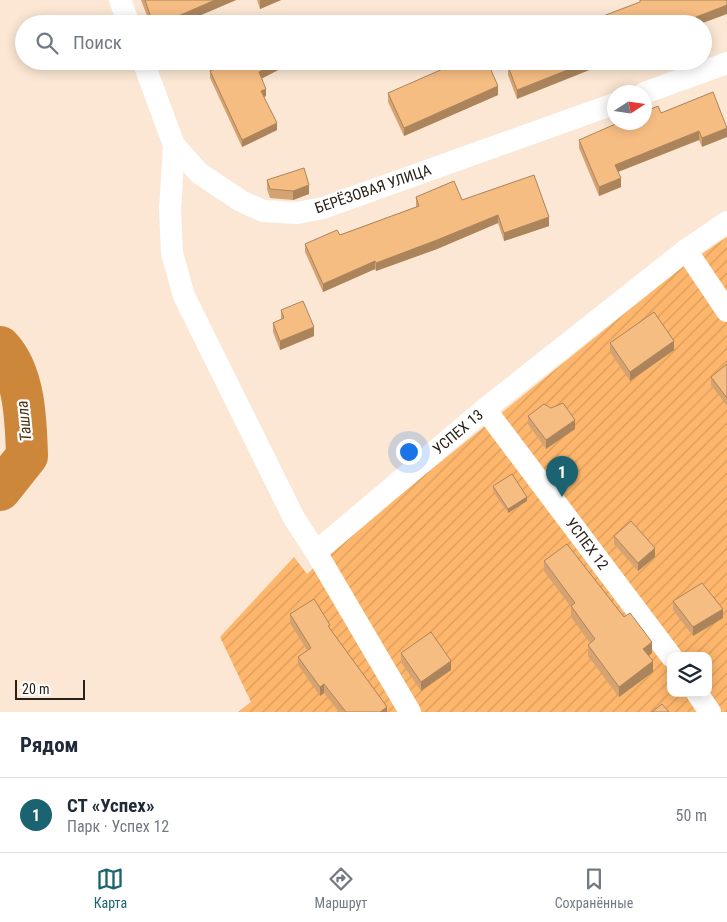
<!DOCTYPE html>
<html lang="ru">
<head>
<meta charset="utf-8">
<style>
  :root { --surface:#fff; --page:#f6f6f7; --text:#1f2937; --muted:#747a83; --line:#e0e1e3; --accent:#1c6372 }
  body { margin:0; font-family:"Roboto Condensed",sans-serif; background:var(--page); color:var(--text) }
  .controls { position:absolute; right:15px; bottom:15px; display:grid; overflow:hidden; border-radius:10px; box-shadow:0 2px 12px #0003 }
  .controls button { width:45px; height:45px; display:grid; place-items:center; padding:0; border:0; border-bottom:1px solid var(--line); background:var(--surface); color:var(--text); font:25px sans-serif }
  .compass { position:absolute; left:607px; top:85px; width:45px; height:45px; border-radius:50%; background:var(--surface); box-shadow:0 2px 12px #0003; rotate:78deg }
  .scale { position:absolute; left:15px; bottom:12px; width:70px; box-sizing:border-box; padding-left:5px; border:2px solid #292017; border-top:0; font-size:14px; line-height:18px; white-space:nowrap; color:#292017; -webkit-text-stroke:4px #fff; paint-order:stroke }
  .you { position:absolute; left:408px; top:451px; width:18px; height:18px; margin:-12px; border:4px solid #fff; border-radius:50%; background:#1a73e8; box-shadow:0 0 0 8px #1a73e833 }
  .badge { display:grid; place-items:center; width:32px; height:32px; border-radius:50%; background:var(--accent); color:#fff; font-size:16px; font-weight:700 }
  .pin { position:absolute; translate:-50% -41px; filter:drop-shadow(0 1px 2px #0008) }
  .pin::after { content:''; position:absolute; top:26px; width:18px; height:15px; background:inherit; clip-path:polygon(0 0,100% 0,50% 100%) }
  .list { margin:0; padding:0; list-style:none }
  h2 { display:flex; justify-content:space-between; align-items:center; height:65px; margin:0; padding:0 20px; font-size:21px }
  h2 small { font-size:16px; font-weight:400; color:var(--muted) }
  .list li { display:grid; grid-template-columns:32px 1fr auto; gap:15px; align-items:center; box-sizing:border-box; height:75px; padding:0 20px; border-top:1px solid var(--line) }
  .list b { display:block; font-size:19px; white-space:nowrap }
  .list p { margin:0; font-size:16px; white-space:nowrap; color:var(--muted) }
  .list em { font-size:16px; font-style:normal; color:var(--muted) }
  .icon { flex:none; width:28px; height:28px; fill:none; stroke:currentColor; stroke-width:2; stroke-linecap:round; stroke-linejoin:round }
  .map { position:relative; flex:none; width:727px; height:712px; overflow:hidden }
  .search { position:absolute; background:var(--surface); box-shadow:0 2px 12px #0003; left:15px; right:15px; top:15px; height:55px; display:flex; align-items:center; gap:12px; box-sizing:border-box; padding:0 18px; border-radius:28px; color:var(--muted); font-size:19px }
  .sheet { height:140px; background:var(--surface) }
  nav { display:flex; justify-content:space-around; align-items:center; box-sizing:border-box; height:70px; border-top:1px solid var(--line); background:var(--surface); font-size:14px; color:var(--muted) }
  nav a { display:grid; justify-items:center; gap:2px }
  nav .on { color:var(--accent) }
  .map>svg:first-child { display:block }
  .garden { fill:url(#garden-furrows); fill-rule:evenodd }
  .lines { fill:none; stroke-linecap:round; stroke-linejoin:round }
  .river { stroke:#cc873b; stroke-width:42 }
  .street { stroke:#fff; stroke-width:22 }
  .wall { fill:#d4a371 }
  .shaded-wall { fill:#ac845c }
  .building { fill:#f6bd83; stroke:#ac845c }
  .labels { text-anchor:middle; dominant-baseline:central; stroke-width:4.5; stroke-linejoin:round; paint-order:stroke }
  .street-label { font-size:15px; fill:#292017; stroke:#fff }
  .water-label { font-size:16px; font-style:italic; fill:#4f3213; stroke:#fff }
</style>
</head>
<body>
<div class="map">
<svg width="727" height="712" viewBox="0 0 727 712">
  <defs>
    <pattern id="garden-furrows" width="10" height="10" patternUnits="userSpaceOnUse" patternTransform="scale(1.25)"><rect width="10" height="10" fill="#fdb66c"/><path d="M-1 1l2-2M0 10L10 0M9 11l2-2" fill="none" stroke="#d99c5d"/></pattern>
  </defs>
  <rect width="100%" height="100%" fill="#fbe7d3"/>
  <!-- garden -->
  <path class="garden" d="M727,237V712H238L251,702L220,637L294,557L307,574L339,544L681,268ZM671,656H708V693H671Z"/>
  <g class="lines">
    <!-- river -->
    <path class="river" d="M0,347C25,373 26,422 27,456L0,490"/>
    <!-- street -->
    <g class="street">
      <path d="M120,0L129,24"/>
      <path d="M143,61L174,145L199,173L241,201L263,211L297,213L323,208L614,104"/>
      <path d="M644,93L727,63"/>
      <path d="M174,145L170,209L172,253L184,296L294,518L316,552"/>
      <path d="M686,250L727,311"/>
      <path d="M485,409L671,656"/>
      <path d="M697,693L710,712"/>
      <path d="M410,712L316,552L485,409L686,250L727,222"/>
    </g>
  </g>
  <!-- wall -->
  <g class="wall">
    <path d="M141,0H236L180,24H150Z"/>
    <path d="M257,0H281L260,9Z"/>
    <path d="M282,61V68L262,78L266,96L264,97L277,130L242,147L210,78V71Z"/>
    <path d="M520,61L517,99L508,75V66Z"/>
    <path d="M713,92L702,147L699,140L618,172L621,187L599,196L579,148V140L661,113Z"/>
    <path d="M388,93L498,95L404,136L388,102Z"/>
    <path d="M267,180L309,194L293,200L270,198L267,189Z"/>
    <path d="M416,197L462,200L549,226L504,241L498,223L437,249L376,271L375,269L323,292L305,252V244L340,235L416,207Z"/>
    <path d="M281,310L314,336L280,350L273,332V323L281,319Z"/>
    <path d="M610,343L674,350L630,381L610,352Z"/>
    <path d="M727,364V406L711,385V377Z"/>
    <path d="M528,416L575,429L546,449L528,424Z"/>
    <path d="M493,486L527,501L508,513L493,491Z"/>
    <path d="M614,536L655,557L638,571L614,544Z"/>
    <path d="M544,561L624,617L652,653L649,656L653,672L619,697L588,656V645L590,643L571,617V607L544,571Z"/>
    <path d="M673,601L723,618L693,636L673,610Z"/>
    <path d="M290,614L330,629L387,712H339L324,693L320,696L298,665V657L307,650L290,623Z"/>
    <path d="M401,653L451,670L421,691L401,662Z"/>
  </g>
  <!-- shaded-wall -->
  <g class="shaded-wall">
    <path d="M215,0H236L180,24H176V17Z"/>
    <path d="M260,0H281L260,9Z"/>
    <path d="M727,5V14L700,24H678Z"/>
    <path d="M281,61H282V68L259,80V72Z"/>
    <path d="M590,61H612L517,99V90Z"/>
    <path d="M498,86V95L404,136V128Z"/>
    <path d="M266,89V96L261,98V91Z"/>
    <path d="M277,123V130L242,147V140Z"/>
    <path d="M727,128V137L702,147V138Z"/>
    <path d="M699,131V140L615,173V165Z"/>
    <path d="M621,178V187L599,196V187Z"/>
    <path d="M309,185V194L293,200V191Z"/>
    <path d="M498,215V223L437,249L376,271V263Z"/>
    <path d="M549,217V226L504,241V233Z"/>
    <path d="M375,261V269L323,292V284Z"/>
    <path d="M314,327V336L280,350V341Z"/>
    <path d="M674,341V350L630,381V372Z"/>
    <path d="M575,420V429L546,449V440Z"/>
    <path d="M527,497V501L508,513V509Z"/>
    <path d="M655,548V557L638,571V563Z"/>
    <path d="M723,609V618L693,636V627Z"/>
    <path d="M652,642V653L643,660V649Z"/>
    <path d="M451,661V670L421,691V682Z"/>
    <path d="M653,661V672L619,697V687Z"/>
    <path d="M324,684V693L320,696V687Z"/>
    <path d="M387,707V712H380Z"/>
  </g>
  <!-- building -->
  <g class="building">
    <path d="M145,0H215L176,17L179,24H153Z"/>
    <path d="M640,0H727V5L678,24H582L640,2Z"/>
    <path d="M64,16L66,24H45L44,22Z"/>
    <path d="M232,61H281L259,72L266,89L261,91L277,123L242,140L210,71Z"/>
    <path d="M461,61H487L498,86L404,128L388,93Z"/>
    <path d="M520,61H590L517,90L508,66Z"/>
    <path d="M713,92L727,128L702,138L699,131L615,165L621,178L599,187L579,140L620,122H644V112L658,106L661,113Z"/>
    <path d="M304,168L309,185L293,191L270,189L267,180Z"/>
    <path d="M534,175L549,217L504,233L498,215L437,240L376,263L375,261L323,284L305,244L337,230L340,235L419,206L416,197L454,181L462,200Z"/>
    <path d="M303,301L314,327L280,341L273,323L284,318L281,310Z"/>
    <path d="M654,312L674,341L630,372L610,343Z"/>
    <path d="M727,364V398L711,377Z"/>
    <path d="M563,403L575,420L546,440L528,416L544,404L551,408Z"/>
    <path d="M512,474L527,497L508,509L493,486Z"/>
    <path d="M631,521L655,548L638,563L614,536Z"/>
    <path d="M567,544L624,617L630,613L652,642L643,649L653,661L619,687L588,645L595,639L571,606L575,603L544,561Z"/>
    <path d="M702,583L723,609L693,627L673,601Z"/>
    <path d="M314,599L330,625L328,626L387,707L380,712H346L324,684L320,687L298,657L311,648L290,614Z"/>
    <path d="M431,632L451,661L421,682L401,653Z"/>
    <path d="M662,704L669,712H652Z"/>
  </g>
  <g class="labels">
    <!-- street labels -->
    <g class="street-label">
      <text transform="translate(373 189) rotate(-19)">БЕРЁЗОВАЯ УЛИЦА</text>
      <text transform="translate(458 432) rotate(-40)">УСПЕХ 13</text>
      <text transform="translate(587 544) rotate(53)">УСПЕХ 12</text>
    </g>
    <!-- water labels -->
    <g class="water-label">
      <text transform="translate(24 421) rotate(-96)">Ташла</text>
    </g>
  </g>
</svg>
<div class="controls">
<button><svg class="icon" aria-label="layers" viewBox="0 0 24 24"><path d="M12 4l9 5-9 5-9-5zM3 14l9 5 9-5"/></svg></button>
</div>
<svg class="compass" viewBox="-18 -18 36 36"><path d="M0-13l5 13h-10z" fill="#e53935"/><path d="M0 13l5-13h-10z" fill="#747a83"/></svg>
<div class="scale">20 m</div>
<div class="you"></div>
<div class="pin badge" style="left:562px;top:497px">1</div>
<div class="search"><svg class="icon" aria-label="search" viewBox="0 0 24 24"><circle cx="10" cy="10" r="6"/><path d="M15 15l6 6"/></svg>Поиск</div>
</div>
<section class="sheet">
<h2>Рядом<small></small></h2>
<ul class="list">
<li><span class="badge">1</span><div><b>СТ «Успех»</b><p>Парк · Успех 12</p></div><em>50 m</em></li>
</ul>
</section>
<nav>
<a class="on"><svg class="icon" aria-label="map" viewBox="0 0 24 24"><path d="M3 6l6-2 6 2 6-2v14l-6 2-6-2-6 2zM9 4v14M15 6v14"/></svg>Карта</a>
<a><svg class="icon" aria-label="directions" viewBox="0 0 24 24"><path d="M12 3l9 9-9 9-9-9zM9 14v-3h6M13 9l2 2-2 2"/></svg>Маршрут</a>
<a><svg class="icon" aria-label="saved" viewBox="0 0 24 24"><path d="M7 4h10v16l-5-4-5 4z"/></svg>Сохранённые</a>
</nav>
</body>
</html>
